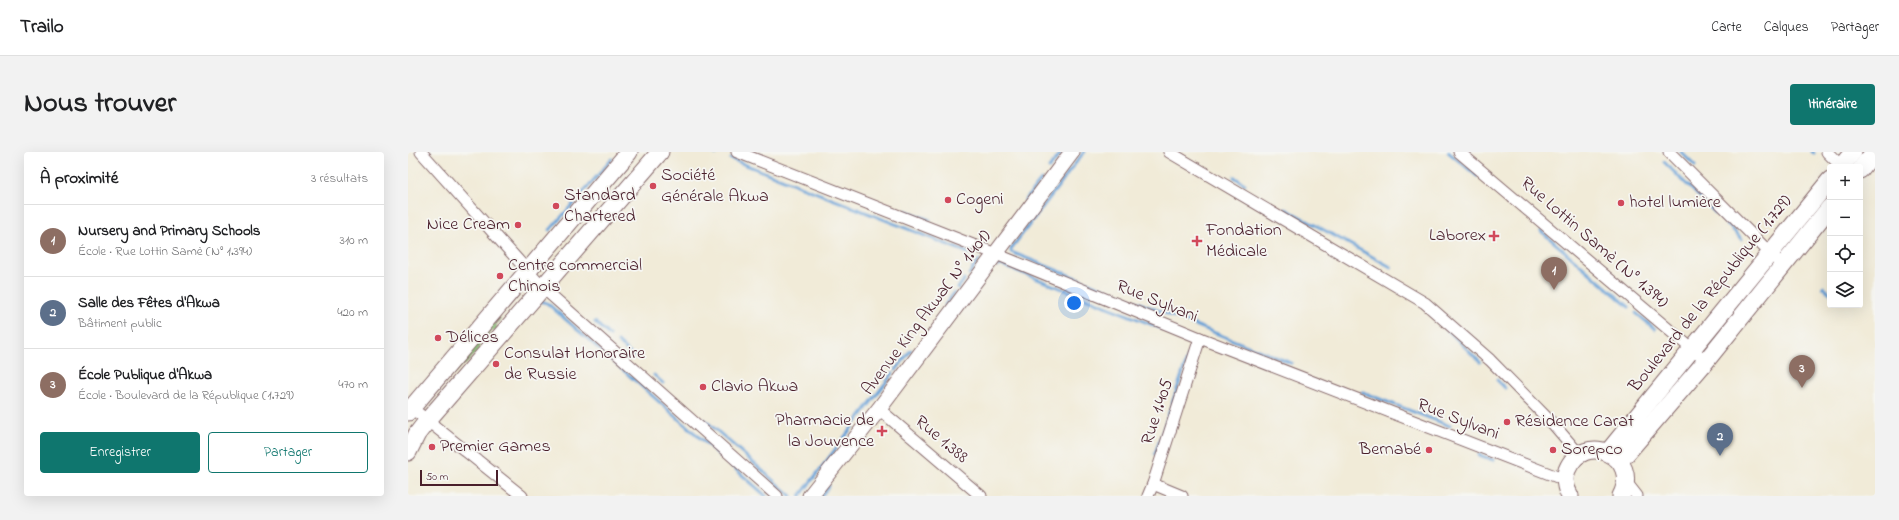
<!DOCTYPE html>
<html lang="fr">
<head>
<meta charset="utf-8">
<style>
  :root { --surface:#fff; --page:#f2f2f2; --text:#202124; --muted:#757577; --line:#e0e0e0; --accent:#0f766e }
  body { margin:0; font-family:"Indie Flower",sans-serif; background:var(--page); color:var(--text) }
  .controls { position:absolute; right:12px; top:12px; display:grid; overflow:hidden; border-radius:4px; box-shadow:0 4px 16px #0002 }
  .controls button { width:36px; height:36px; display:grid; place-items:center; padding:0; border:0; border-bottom:1px solid var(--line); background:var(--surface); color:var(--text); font:20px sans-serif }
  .scale { position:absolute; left:12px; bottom:10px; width:78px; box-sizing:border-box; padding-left:4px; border:2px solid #4a1f2b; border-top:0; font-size:11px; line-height:14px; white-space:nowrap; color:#4a1f2b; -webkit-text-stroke:3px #f6f6f2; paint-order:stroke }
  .you { position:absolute; left:666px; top:151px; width:14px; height:14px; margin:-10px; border:3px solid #fff; border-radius:50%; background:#1a73e8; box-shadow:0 0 0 6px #1a73e833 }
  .badge { display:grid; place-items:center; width:26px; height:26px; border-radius:50%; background:var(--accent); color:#fff; font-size:13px; font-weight:700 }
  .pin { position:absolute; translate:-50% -33px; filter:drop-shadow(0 1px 2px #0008) }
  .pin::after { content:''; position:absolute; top:21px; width:14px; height:12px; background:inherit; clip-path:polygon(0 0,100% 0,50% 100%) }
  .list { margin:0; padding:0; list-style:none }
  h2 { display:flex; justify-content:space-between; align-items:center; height:52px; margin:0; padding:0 16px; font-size:17px }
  h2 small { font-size:13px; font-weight:400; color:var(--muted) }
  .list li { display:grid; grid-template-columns:26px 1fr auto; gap:12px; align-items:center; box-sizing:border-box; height:72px; padding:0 16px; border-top:1px solid var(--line) }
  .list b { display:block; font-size:15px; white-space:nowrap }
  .list p { margin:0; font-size:13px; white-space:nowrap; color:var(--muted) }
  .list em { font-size:13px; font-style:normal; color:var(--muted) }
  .actions { display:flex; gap:8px; padding:12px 16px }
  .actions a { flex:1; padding:9px 0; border:1px solid var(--accent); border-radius:4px; text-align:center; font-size:14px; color:var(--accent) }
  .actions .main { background:var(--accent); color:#fff }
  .icon { flex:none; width:22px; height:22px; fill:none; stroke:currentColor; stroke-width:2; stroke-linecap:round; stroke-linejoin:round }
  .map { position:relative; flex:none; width:1467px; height:344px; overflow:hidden; border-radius:4px }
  header { display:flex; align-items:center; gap:24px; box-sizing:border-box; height:56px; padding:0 20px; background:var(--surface); border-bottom:1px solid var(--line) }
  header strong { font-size:19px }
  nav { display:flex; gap:22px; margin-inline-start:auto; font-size:14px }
  .intro { display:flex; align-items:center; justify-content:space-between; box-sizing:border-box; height:96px; padding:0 24px }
  h1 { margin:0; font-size:28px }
  .button { padding:10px 18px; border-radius:4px; background:var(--accent); color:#fff; font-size:14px; font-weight:700 }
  main { display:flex; gap:24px; padding:0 24px }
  aside { flex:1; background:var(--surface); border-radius:4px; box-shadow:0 4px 16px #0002 }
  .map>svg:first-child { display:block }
  .green { fill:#91cc81; stroke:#6e7656 }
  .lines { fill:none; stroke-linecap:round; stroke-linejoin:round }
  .stream { stroke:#68a1d7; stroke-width:3 }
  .street-casing { stroke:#846668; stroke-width:13 }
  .secondary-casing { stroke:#846668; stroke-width:17 }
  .primary-casing { stroke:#846668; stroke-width:19 }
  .street { stroke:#fff; stroke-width:11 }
  .secondary { stroke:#fff; stroke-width:15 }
  .primary { stroke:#fff; stroke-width:17 }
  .poi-dot { fill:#d1495b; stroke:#f6f6f2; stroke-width:1.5 }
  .labels { text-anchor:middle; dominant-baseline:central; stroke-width:3.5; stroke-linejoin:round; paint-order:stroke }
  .poi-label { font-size:18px; fill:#4a1f2b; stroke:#f6f6f2; text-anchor:start }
  .street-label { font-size:18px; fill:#4a1f2b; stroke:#f6f6f2 }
</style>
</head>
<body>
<header>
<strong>Trailo</strong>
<nav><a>Carte</a><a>Calques</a><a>Partager</a></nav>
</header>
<div class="intro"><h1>Nous trouver</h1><a class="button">Itinéraire</a></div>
<main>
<aside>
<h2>À proximité<small>3 résultats</small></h2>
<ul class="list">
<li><span class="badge" style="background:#8d6e63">1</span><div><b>Nursery and Primary Schools</b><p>École · Rue Lottin Samè (N° 1.394)</p></div><em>310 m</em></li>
<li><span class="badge" style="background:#5c6f8a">2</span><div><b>Salle des Fêtes d'Akwa</b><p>Bâtiment public</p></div><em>420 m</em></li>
<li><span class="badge" style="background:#8d6e63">3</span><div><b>École Publique d'Akwa</b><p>École · Boulevard de la République (1.729)</p></div><em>470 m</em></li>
</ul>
<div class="actions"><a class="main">Enregistrer</a><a>Partager</a></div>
</aside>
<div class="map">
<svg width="1467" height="344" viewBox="0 0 1467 344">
  <rect width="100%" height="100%" fill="#f6f6f2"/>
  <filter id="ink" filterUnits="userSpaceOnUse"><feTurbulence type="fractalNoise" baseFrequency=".025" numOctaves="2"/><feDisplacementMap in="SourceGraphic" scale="8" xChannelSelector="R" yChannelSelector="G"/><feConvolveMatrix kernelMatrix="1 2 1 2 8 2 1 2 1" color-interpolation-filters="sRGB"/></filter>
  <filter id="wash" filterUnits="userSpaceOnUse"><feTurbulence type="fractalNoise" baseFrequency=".012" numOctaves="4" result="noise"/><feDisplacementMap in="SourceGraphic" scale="16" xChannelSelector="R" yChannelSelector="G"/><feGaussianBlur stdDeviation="0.9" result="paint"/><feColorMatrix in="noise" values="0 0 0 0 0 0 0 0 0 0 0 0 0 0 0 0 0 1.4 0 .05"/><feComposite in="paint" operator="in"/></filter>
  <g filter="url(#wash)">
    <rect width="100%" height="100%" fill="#f1ebd8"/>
    <!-- green -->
    <path class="green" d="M92,165L93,166L88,172L89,177L83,179L71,192V197L58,212L54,213L45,223L43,221L83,171H87Z"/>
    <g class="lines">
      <!-- stream -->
      <g class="stream">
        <path d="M304,0L308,2"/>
        <path d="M676,0L603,97V100L883,211"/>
        <path d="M1040,0L1069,24"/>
        <path d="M1273,0L1287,14"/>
        <path d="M1404,0L1406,1"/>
        <path d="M323,7L563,102"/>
        <path d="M1256,10L1334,87"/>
        <path d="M641,16L654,0"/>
        <path d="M826,25L837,32"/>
        <path d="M617,48L633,28"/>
        <path d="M878,57L983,115"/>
        <path d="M498,59L522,68"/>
        <path d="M142,78L204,7"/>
        <path d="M1133,79L1221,155"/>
        <path d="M590,114L594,113L775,185"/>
        <path d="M561,122L571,108"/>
        <path d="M1415,135L1422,141"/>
        <path d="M550,136L556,128"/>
        <path d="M132,149L139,151L358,344"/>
        <path d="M537,153L546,141"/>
        <path d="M1228,161L1247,177"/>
        <path d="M1029,168L1072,210"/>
        <path d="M187,170L202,184"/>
        <path d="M210,190L226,205"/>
        <path d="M488,218L503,198"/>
        <path d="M246,223L255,231"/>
        <path d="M1089,228L1097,236"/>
        <path d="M954,240L1042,274"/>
        <path d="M297,268L383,344"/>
        <path d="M747,302L785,190L782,188"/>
        <path d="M1071,303L1085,308"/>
        <path d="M392,344L485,221"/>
        <path d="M413,344L421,334"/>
      </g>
    </g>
  </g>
  <g filter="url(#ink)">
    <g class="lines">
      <!-- street casing -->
      <g class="street-casing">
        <g id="street">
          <path d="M13,0L134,135L369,344"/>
          <path d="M329,0L588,102L792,186L1157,328"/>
          <path d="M761,0L1017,151L1082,208L1146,273L1171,302"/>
          <path d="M1051,0L1298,209"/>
          <path d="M1261,0L1374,113"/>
          <path d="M1419,0L1434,15"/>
          <path d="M0,253L114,344"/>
          <path d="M471,257L573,344"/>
          <path d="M1218,330L1229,344"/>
          <path d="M745,332L774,344"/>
          <path d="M740,344L745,332L792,186"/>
        </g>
      </g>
      <!-- secondary casing -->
      <g class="secondary-casing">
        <path id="secondary" d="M402,344L471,257L664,0"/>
      </g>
      <!-- primary casing -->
      <g class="primary-casing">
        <g id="primary">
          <path d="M1433,15L1445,0"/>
          <path d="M1452,18L1466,0"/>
          <path d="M0,260L221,0"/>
          <path d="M0,300L9,282L19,269L252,0"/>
          <path d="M1200,300L1422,28"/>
          <path d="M1212,309L1298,209L1422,55"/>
          <path d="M1162,344C1157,336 1156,326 1159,318C1176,278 1234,304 1213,344"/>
        </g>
      </g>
      <!-- street -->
      <use href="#street" class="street"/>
      <!-- secondary -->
      <use href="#secondary" class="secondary"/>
      <!-- primary -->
      <use href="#primary" class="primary"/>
    </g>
  </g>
  <!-- markers -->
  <g class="poi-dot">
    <circle cx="245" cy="34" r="4"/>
    <circle cx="540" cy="48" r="4"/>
    <circle cx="1213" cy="51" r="4"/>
    <circle cx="148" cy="54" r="4"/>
    <circle cx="110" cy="73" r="4"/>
    <path d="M1084 78h4v4h4v4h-4v4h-4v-4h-4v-4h4z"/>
    <path d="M787 83h4v4h4v4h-4v4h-4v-4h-4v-4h4z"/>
    <circle cx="92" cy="124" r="4"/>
    <circle cx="30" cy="186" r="4"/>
    <circle cx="88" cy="212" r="4"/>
    <circle cx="295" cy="235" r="4"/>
    <circle cx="1099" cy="270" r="4"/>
    <path d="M472 273h4v4h4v4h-4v4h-4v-4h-4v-4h4z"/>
    <circle cx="24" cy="295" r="4"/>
    <circle cx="1021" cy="298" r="4"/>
    <circle cx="1145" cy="298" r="4"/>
  </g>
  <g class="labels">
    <!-- poi labels -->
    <g class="poi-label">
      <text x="253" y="24">Société<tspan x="253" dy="21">Générale Akwa</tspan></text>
      <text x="156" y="44">Standard<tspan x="156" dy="21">Chartered</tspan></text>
      <text x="548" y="48">Cogeni</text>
      <text x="1221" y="51">hotel lumière</text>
      <text x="102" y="73" text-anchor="end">Nice Cream</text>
      <text x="798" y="79">Fondation<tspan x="798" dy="21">Médicale</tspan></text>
      <text x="1078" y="84" text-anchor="end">Laborex</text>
      <text x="100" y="114">Centre commercial<tspan x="100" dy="21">Chinois</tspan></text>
      <text x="38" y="186">Délices</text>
      <text x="96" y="202">Consulat Honoraire<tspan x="96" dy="21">de Russie</tspan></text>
      <text x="303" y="235">Clavio Akwa</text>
      <text x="466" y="269" text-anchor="end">Pharmacie de<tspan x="466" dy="21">la Jouvence</tspan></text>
      <text x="1107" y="270">Résidence Carat</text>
      <text x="32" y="295">Premier Games</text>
      <text x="1013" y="298" text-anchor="end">Bernabé</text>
      <text x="1153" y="298">Sorepco</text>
    </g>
    <!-- street labels -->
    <g class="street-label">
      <text transform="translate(1186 91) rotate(41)">Rue Lottin Samè (N° 1.394)</text>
      <text transform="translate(1303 142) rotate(-51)">Boulevard de la République (1.729)</text>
      <text transform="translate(749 150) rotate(22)">Rue Sylvani</text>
      <text transform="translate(519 161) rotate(-53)">Avenue King Akwa( N° 1.401)</text>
      <text transform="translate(750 260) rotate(-72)">Rue 1.405</text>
      <text transform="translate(1050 268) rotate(21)">Rue Sylvani</text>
      <text transform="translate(533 288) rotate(40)">Rue 1.388</text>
    </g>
  </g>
</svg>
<div class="controls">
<button>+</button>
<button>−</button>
<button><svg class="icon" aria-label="locate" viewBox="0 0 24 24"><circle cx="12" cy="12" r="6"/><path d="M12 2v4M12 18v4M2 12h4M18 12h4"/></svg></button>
<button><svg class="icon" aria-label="layers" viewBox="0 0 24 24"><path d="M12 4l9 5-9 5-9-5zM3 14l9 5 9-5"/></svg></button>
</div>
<div class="scale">50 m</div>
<div class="you"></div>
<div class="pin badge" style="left:1146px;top:138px;background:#8d6e63">1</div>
<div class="pin badge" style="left:1312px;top:304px;background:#5c6f8a">2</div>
<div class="pin badge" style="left:1394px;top:236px;background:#8d6e63">3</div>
</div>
</main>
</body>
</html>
